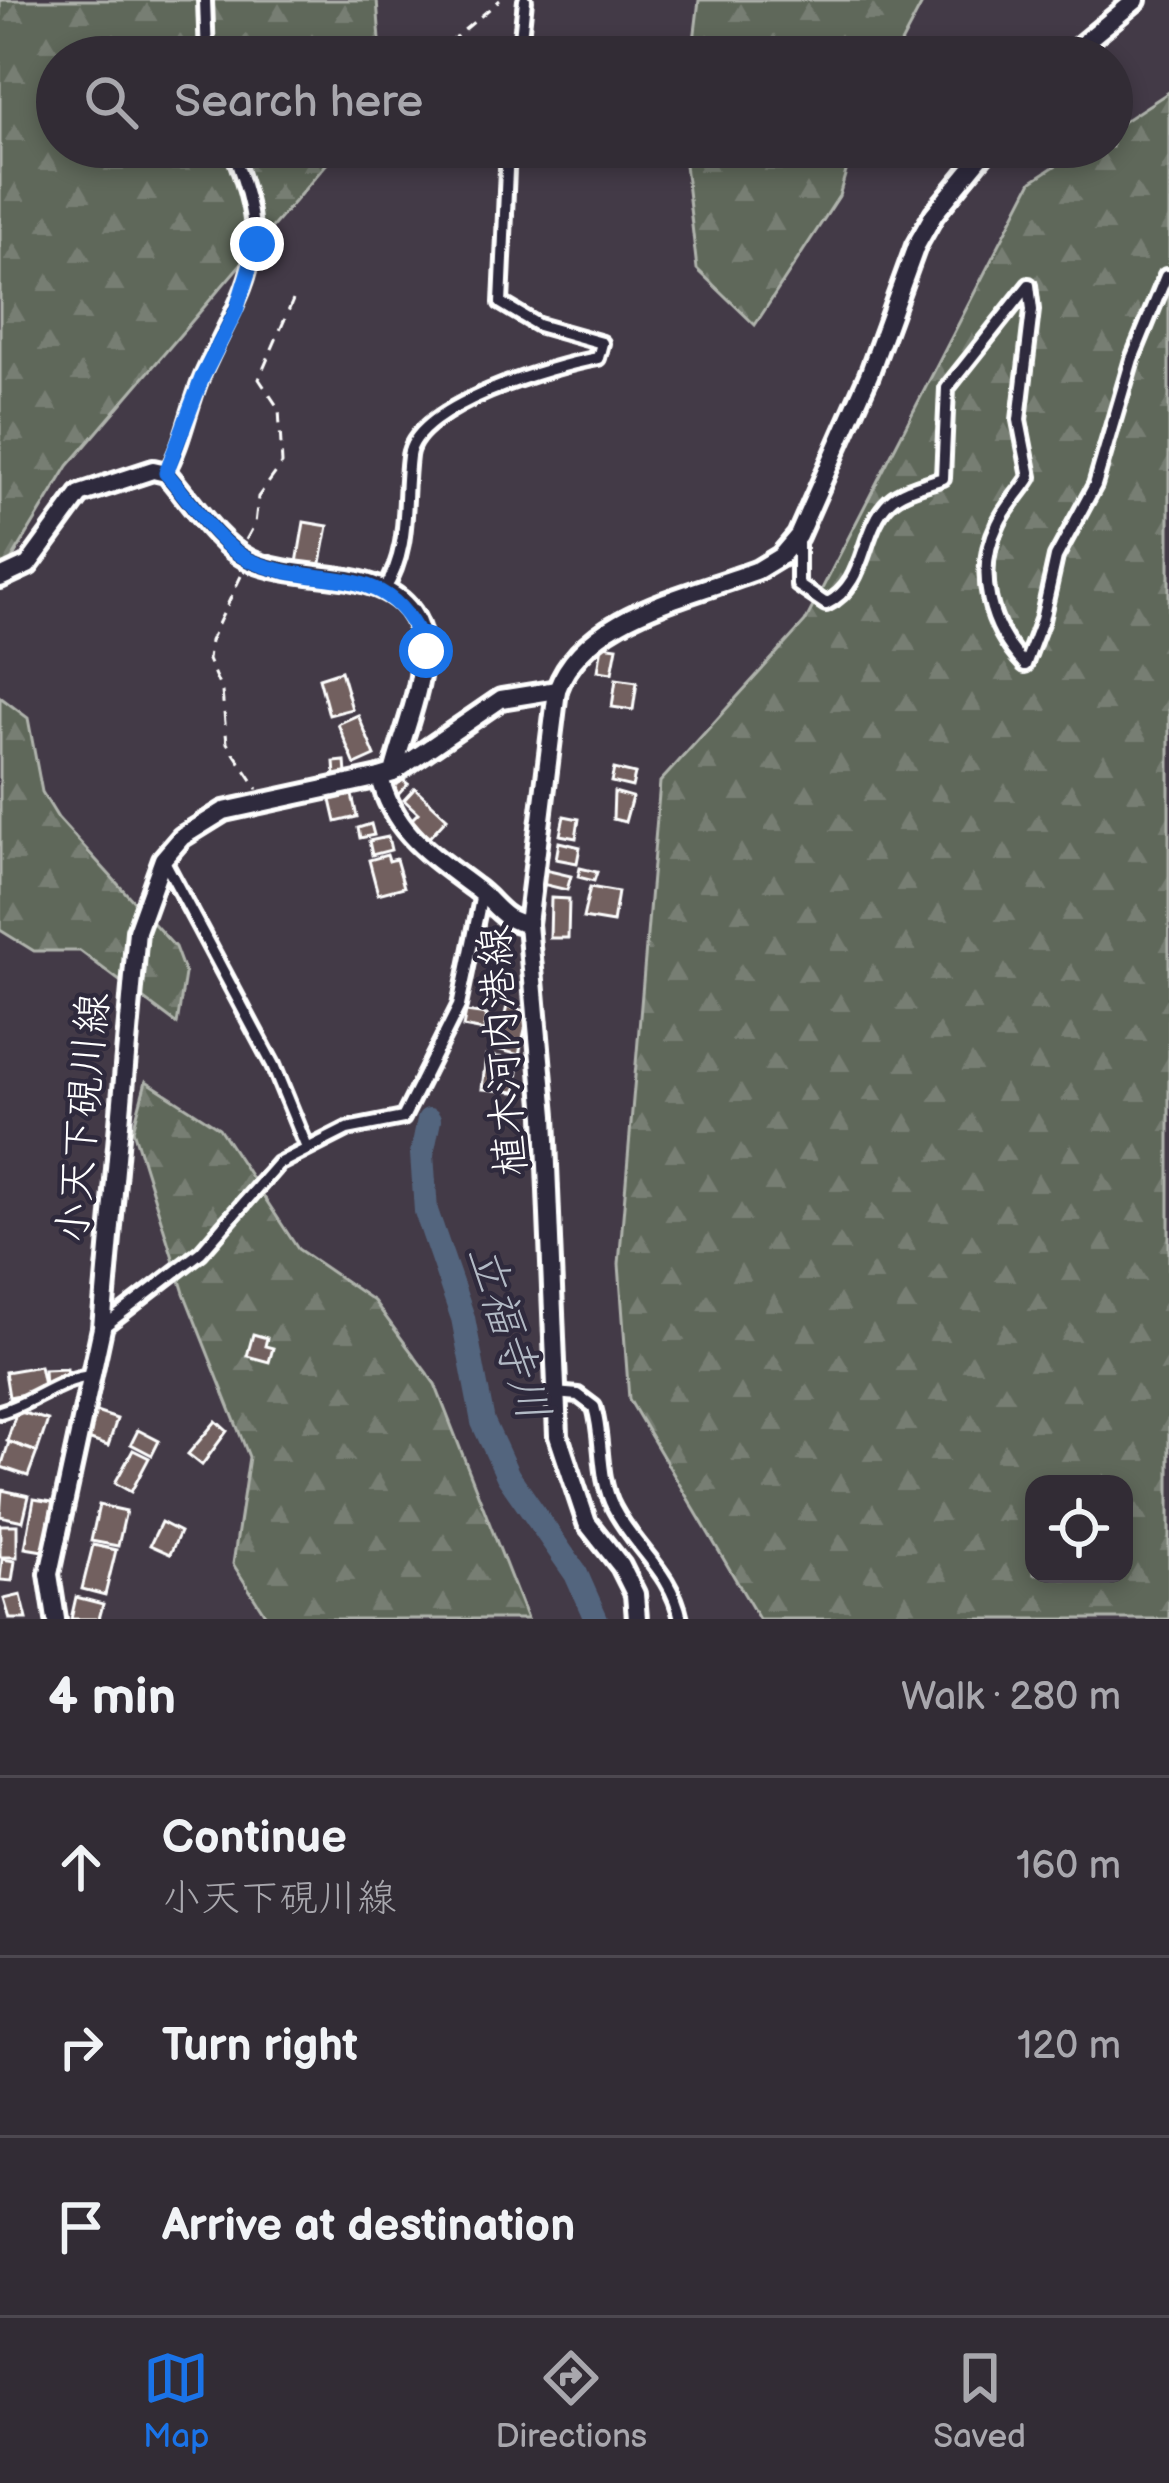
<!DOCTYPE html>
<html lang="en">
<head>
<meta charset="utf-8">
<style>
  :root { --surface:#322c35; --page:#3a343d; --text:#f1f3f6; --muted:#a8a7ad; --line:#4d4850; --accent:#1a73e8 }
  body { margin:0; font-family:"Balsamiq Sans","Klee One",sans-serif; background:var(--page); color:var(--text) }
  .controls { position:absolute; right:36px; bottom:36px; display:grid; overflow:hidden; border-radius:24px; box-shadow:0 6px 18px #0003 }
  .controls button { width:108px; height:108px; display:grid; place-items:center; padding:0; border:0; border-bottom:3px solid var(--line); background:var(--surface); color:var(--text); font:60px sans-serif }
  .stop { position:absolute; width:36px; height:36px; margin:-27px; border:9px solid #1a73e8; border-radius:50%; background:#fff }
  .stop.end { background:#1a73e8; border-color:#fff; box-shadow:0 3px 12px #0008 }
  .list { margin:0; padding:0; list-style:none }
  h2 { display:flex; justify-content:space-between; align-items:center; height:156px; margin:0; padding:0 48px; font-size:51px }
  h2 small { font-size:39px; font-weight:400; color:var(--muted) }
  .list li { display:grid; grid-template-columns:78px 1fr auto; gap:36px; align-items:center; box-sizing:border-box; height:180px; padding:0 48px; border-top:3px solid var(--line) }
  .list b { display:block; font-size:45px; white-space:nowrap }
  .list p { margin:0; font-size:39px; white-space:nowrap; color:var(--muted) }
  .list em { font-size:39px; font-style:normal; color:var(--muted) }
  .icon { flex:none; width:66px; height:66px; fill:none; stroke:currentColor; stroke-width:2; stroke-linecap:round; stroke-linejoin:round }
  .map { position:relative; flex:none; width:1169px; height:1619px; overflow:hidden }
  .search { position:absolute; background:var(--surface); box-shadow:0 6px 18px #0003; left:36px; right:36px; top:36px; height:132px; display:flex; align-items:center; gap:30px; box-sizing:border-box; padding:0 42px; border-radius:66px; color:var(--muted); font-size:45px }
  .sheet { height:696px; background:var(--surface) }
  nav { display:flex; justify-content:space-around; align-items:center; box-sizing:border-box; height:168px; border-top:3px solid var(--line); background:var(--surface); font-size:33px; color:var(--muted) }
  nav a { display:grid; justify-items:center; gap:6px }
  nav .on { color:var(--accent) }
  .map>svg:first-child { display:block }
  .forest { fill:url(#forest-firs); stroke:#afb3ac; stroke-width:3; fill-rule:evenodd }
  .lines { fill:none; stroke-linecap:round; stroke-linejoin:round }
  .river { stroke:#53657e; stroke-width:24 }
  .building { fill:#72615f; stroke:#fff; stroke-width:3 }
  .minor-casing { stroke:#fff; stroke-width:20 }
  .secondary-casing { stroke:#fff; stroke-width:26 }
  .path { stroke:#fff; stroke-width:3; stroke-dasharray:12 9; stroke-linecap:butt }
  .minor { stroke:#2f2a3d; stroke-width:10 }
  .secondary { stroke:#2f2a3d; stroke-width:16 }
  .route { stroke:#1a73e8; stroke-width:15 }
  .labels { text-anchor:middle; dominant-baseline:central; stroke-width:9; stroke-linejoin:round; paint-order:stroke }
  .street-label { font-size:42px; fill:#fff; stroke:#2f2a3d }
  .water-label { font-size:45px; font-style:italic; fill:#b2bac5; stroke:#2f2a3d }
</style>
</head>
<body>
<div class="map">
<svg width="1169" height="1619" viewBox="0 0 1169 1619">
  <defs>
    <pattern id="forest-firs" width="22" height="20" patternUnits="userSpaceOnUse" patternTransform="scale(3)"><rect width="22" height="20" fill="#5f675a"/><path d="M5 1l3.5 6h-7zM16 11l3.5 6h-7z" fill="#777e73"/></pattern>
  </defs>
  <rect width="100%" height="100%" fill="#433a47"/>
  <filter id="ink" filterUnits="userSpaceOnUse"><feTurbulence type="fractalNoise" baseFrequency=".00833" numOctaves="2"/><feDisplacementMap in="SourceGraphic" scale="24" xChannelSelector="R" yChannelSelector="G"/><feConvolveMatrix kernelMatrix="1 2 1 2 8 2 1 2 1" color-interpolation-filters="sRGB"/></filter>
  <g filter="url(#ink)">
    <!-- forest -->
    <g class="forest">
      <path d="M0,0H377L381,54L57,57V147H341L68,466L0,579Z"/>
      <path d="M699,0H924L894,57H692Z"/>
      <path d="M1169,92V1619H759L629,1399L619,1264L660,782L805,622L1032,181L1084,147H1112V129ZM1034,1484H1124V1574H1034Z"/>
      <path d="M683,147H853L839,196L755,325L697,269Z"/>
      <path d="M0,697L28,718L42,792L58,818L175,947L185,974L177,1024L80,951H34L0,930Z"/>
      <path d="M146,1081L219,1128L298,1249L374,1301L435,1384L527,1619H268L233,1564L249,1457L184,1293L133,1130Z"/>
    </g>
    <g class="lines">
      <!-- river -->
      <path class="river" d="M429,1120L422,1154L426,1211L463,1318L483,1422L508,1476L576,1574L596,1619"/>
    </g>
    <!-- building -->
    <g class="building">
      <path d="M304,522L328,526L320,568L297,563Z"/>
      <path d="M602,645L617,647L612,673L598,671Z"/>
      <path d="M341,671L352,709L329,715L319,678Z"/>
      <path d="M616,679L637,682L633,710L612,707Z"/>
      <path d="M358,715L375,756L355,765L338,724Z"/>
      <path d="M345,761L346,775L335,776L334,762Z"/>
      <path d="M614,769L635,774L632,787L611,782Z"/>
      <path d="M399,777L408,784L397,796L389,789Z"/>
      <path d="M415,788L447,818L424,843L405,826L418,813L404,800Z"/>
      <path d="M614,792L632,797L625,822L613,819Z"/>
      <path d="M352,795L357,817L336,822L331,800Z"/>
      <path d="M564,816L579,819L576,838L560,835Z"/>
      <path d="M371,824L374,835L360,838L358,828Z"/>
      <path d="M388,837L391,850L372,855L369,841Z"/>
      <path d="M559,842L580,847L577,863L556,859Z"/>
      <path d="M387,855L389,861L396,859L404,887L378,894L369,860Z"/>
      <path d="M580,868L597,872L594,881L578,877Z"/>
      <path d="M545,870L571,876L567,890L542,884Z"/>
      <path d="M590,887L618,892L613,923L583,918Z"/>
      <path d="M551,898L569,899L568,938H550Z"/>
      <path d="M507,1006L529,1012L519,1055L497,1049Z"/>
      <path d="M466,1012L487,1015L484,1031L463,1027Z"/>
      <path d="M486,1056L519,1059L516,1092L482,1089Z"/>
      <path d="M253,1334L267,1338L265,1346L273,1348L269,1362L247,1356Z"/>
      <path d="M40,1366L45,1390L9,1397L5,1372Z"/>
      <path d="M67,1369L68,1389L45,1390L44,1370Z"/>
      <path d="M17,1411L48,1420L37,1452L7,1441Z"/>
      <path d="M93,1411L117,1419L108,1446L85,1438Z"/>
      <path d="M216,1421L227,1431L202,1465L188,1454Z"/>
      <path d="M138,1430L159,1441L152,1455L131,1444Z"/>
      <path d="M9,1442L37,1452L28,1476L1,1467Z"/>
      <path d="M133,1450L149,1458L131,1492L115,1483Z"/>
      <path d="M2,1490L29,1496L23,1521L0,1516Z"/>
      <path d="M34,1499L58,1503L49,1552L25,1548Z"/>
      <path d="M99,1505L126,1511L118,1546L91,1541Z"/>
      <path d="M161,1522L180,1532L170,1554L150,1545Z"/>
      <rect x="0" y="1525" width="17" height="32"/>
      <path d="M93,1545L116,1550L105,1595L82,1589Z"/>
      <path d="M2,1559L15,1561L12,1581L0,1580Z"/>
      <path d="M21,1595L27,1619H10L4,1599Z"/>
      <path d="M76,1597L103,1604L99,1619H71Z"/>
    </g>
    <g class="lines">
      <!-- minor casing -->
      <g class="minor-casing">
        <g id="minor">
          <path d="M205,0L207,57"/>
          <path d="M519,57L525,0"/>
          <path d="M166,473C184,443 188,408 202,376C248,274 275,260 231,147"/>
          <path d="M798,536V585L826,604C869,583 859,530 890,501C903,489 926,484 943,478L947,388L1029,285L1032,310L1019,420L1030,477C1020,493 1005,508 998,524C974,573 990,628 1025,665L1042,620L1056,557L1095,485L1132,359L1166,276"/>
          <path d="M384,591C411,547 403,504 409,456C416,405 553,366 598,358L602,343L538,325L501,303L508,147"/>
          <path d="M163,859L273,1065L307,1148"/>
          <path d="M102,1328L201,1252L278,1164L347,1129L403,1118L459,1006L482,894"/>
          <path d="M555,1393L578,1395L594,1407C604,1440 597,1476 614,1508C636,1550 671,1571 681,1619"/>
          <path d="M0,1412C33,1403 60,1378 92,1376"/>
        </g>
      </g>
      <!-- secondary casing -->
      <g class="secondary-casing">
        <g id="secondary">
          <path d="M1067,57L1136,0"/>
          <path d="M0,578L28,565L80,494L153,470L166,473C189,499 217,544 249,560C277,573 318,574 348,579C468,600 411,701 393,773L380,777C394,834 433,856 475,888C495,902 501,921 528,924"/>
          <path d="M393,773L501,699L557,690"/>
          <path d="M56,1619L49,1574L102,1328L137,931L163,859L182,837L224,811L380,777"/>
          <path d="M637,1619L635,1594L621,1566L587,1523L558,1436L545,1116L528,924L557,690C585,614 689,597 758,570L781,556L798,536L869,375L916,246L934,214L989,147"/>
        </g>
      </g>
      <!-- path -->
      <g class="path">
        <path d="M432,57L500,0"/>
        <path d="M246,540L255,524L258,497L282,464L279,409L259,379L293,300"/>
        <path d="M241,576L210,641L208,660L222,692L227,743L258,789"/>
      </g>
      <!-- minor -->
      <use href="#minor" class="minor"/>
      <!-- secondary -->
      <use href="#secondary" class="secondary"/>
    </g>
  </g>
  <g class="lines" filter="url(#ink)">
    <!-- route -->
    <path class="route" d="M257,244L236,311L202,378L166,473C189,499 218,546 249,560C323,593 389,554 426,651"/>
  </g>
  <g class="labels">
    <!-- street labels -->
    <g class="street-label">
      <text transform="translate(504 1051) rotate(-94)">植木河内港線</text>
      <text transform="translate(84 1118) rotate(-85)">小天下硯川線</text>
    </g>
    <!-- water labels -->
    <g class="water-label">
      <text transform="translate(508 1333) rotate(73)">立福寺川</text>
    </g>
  </g>
</svg>
<div class="controls">
<button><svg class="icon" aria-label="locate" viewBox="0 0 24 24"><circle cx="12" cy="12" r="6"/><path d="M12 2v4M12 18v4M2 12h4M18 12h4"/></svg></button>
</div>
<div class="stop" style="left:426px;top:651px"></div>
<div class="stop end" style="left:257px;top:244px"></div>
<div class="search"><svg class="icon" aria-label="search" viewBox="0 0 24 24"><circle cx="10" cy="10" r="6"/><path d="M15 15l6 6"/></svg>Search here</div>
</div>
<section class="sheet">
<h2>4 min<small>Walk · 280 m</small></h2>
<ul class="list">
<li><svg class="icon" aria-label="ahead" viewBox="0 0 24 24"><path d="M12 20V5M6 11l6-6 6 6"/></svg><div><b>Continue</b><p>小天下硯川線</p></div><em>160 m</em></li>
<li><svg class="icon" aria-label="right" viewBox="0 0 24 24"><path d="M7 20v-9h11M14 6l5 5-5 5"/></svg><div><b>Turn right</b></div><em>120 m</em></li>
<li><svg class="icon" aria-label="arrive" viewBox="0 0 24 24"><path d="M6 21V4h12l-3 4 3 4H6"/></svg><div><b>Arrive at destination</b></div></li>
</ul>
</section>
<nav>
<a class="on"><svg class="icon" aria-label="map" viewBox="0 0 24 24"><path d="M3 6l6-2 6 2 6-2v14l-6 2-6-2-6 2zM9 4v14M15 6v14"/></svg>Map</a>
<a><svg class="icon" aria-label="directions" viewBox="0 0 24 24"><path d="M12 3l9 9-9 9-9-9zM9 14v-3h6M13 9l2 2-2 2"/></svg>Directions</a>
<a><svg class="icon" aria-label="saved" viewBox="0 0 24 24"><path d="M7 4h10v16l-5-4-5 4z"/></svg>Saved</a>
</nav>
</body>
</html>
